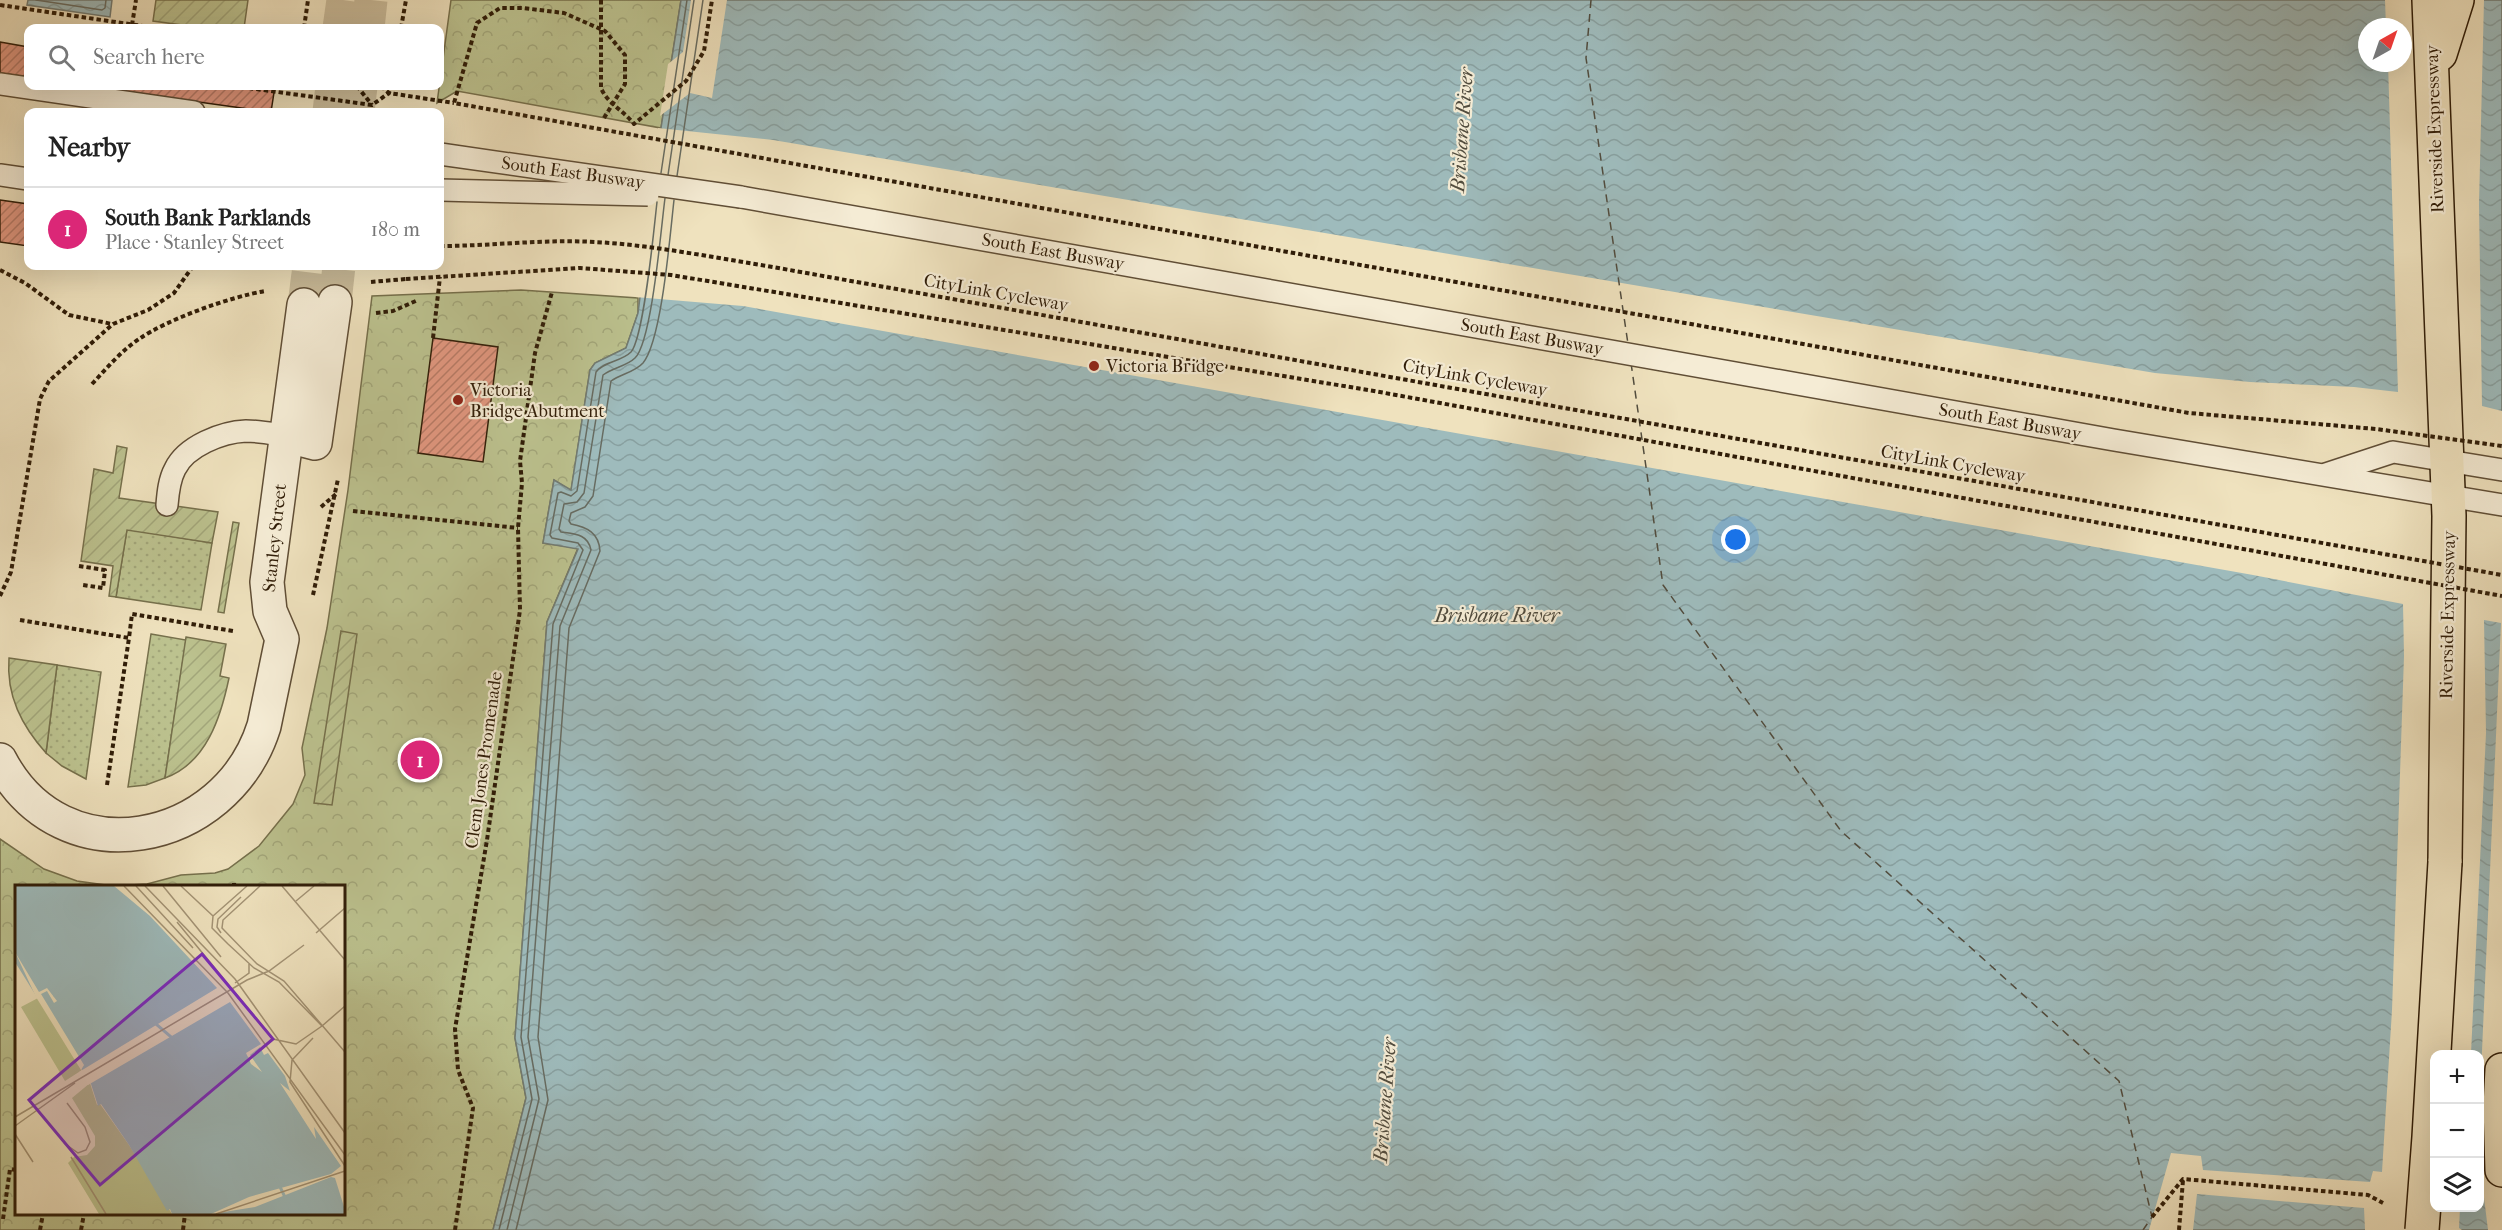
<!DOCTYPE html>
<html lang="en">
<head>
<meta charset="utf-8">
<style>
  :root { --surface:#fff; --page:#f2f2f2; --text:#222; --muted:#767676; --line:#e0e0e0; --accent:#db2777 }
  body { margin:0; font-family:"IM FELL French Canon",serif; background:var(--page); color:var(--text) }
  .controls { position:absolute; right:18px; bottom:18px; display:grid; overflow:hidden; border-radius:12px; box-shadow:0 6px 24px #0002 }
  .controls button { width:54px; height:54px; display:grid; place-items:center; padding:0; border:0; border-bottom:2px solid var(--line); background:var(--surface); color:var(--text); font:30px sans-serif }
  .compass { position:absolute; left:2358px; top:18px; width:54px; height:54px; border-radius:50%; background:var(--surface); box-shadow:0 6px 24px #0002; rotate:40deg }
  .you { position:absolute; left:1736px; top:540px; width:21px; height:21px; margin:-15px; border:4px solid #fff; border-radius:50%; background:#1a73e8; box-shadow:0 0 0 9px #1a73e833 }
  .badge { display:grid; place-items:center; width:39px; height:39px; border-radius:50%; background:var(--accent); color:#fff; font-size:20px; font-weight:700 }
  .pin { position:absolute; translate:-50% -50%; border:3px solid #fff; box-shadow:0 2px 6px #0006 }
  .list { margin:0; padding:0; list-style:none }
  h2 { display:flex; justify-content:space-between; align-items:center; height:78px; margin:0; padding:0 24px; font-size:26px }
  h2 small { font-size:20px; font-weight:400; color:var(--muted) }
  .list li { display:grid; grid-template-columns:39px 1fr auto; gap:18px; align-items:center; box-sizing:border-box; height:84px; padding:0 24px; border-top:2px solid var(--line) }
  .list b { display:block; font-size:22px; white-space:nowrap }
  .list p { margin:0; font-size:20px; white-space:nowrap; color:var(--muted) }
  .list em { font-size:20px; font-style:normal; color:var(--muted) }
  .icon { flex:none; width:33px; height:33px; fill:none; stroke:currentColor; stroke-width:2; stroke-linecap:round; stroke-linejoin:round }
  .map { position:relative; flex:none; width:2502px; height:1230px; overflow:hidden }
  .search { position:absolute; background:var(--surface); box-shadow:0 6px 24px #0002; left:24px; top:24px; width:420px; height:66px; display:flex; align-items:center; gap:15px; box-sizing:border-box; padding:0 21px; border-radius:12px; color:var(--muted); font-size:22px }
  .panel { position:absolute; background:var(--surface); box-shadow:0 6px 24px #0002; left:24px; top:108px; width:420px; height:162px; border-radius:12px }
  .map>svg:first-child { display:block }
  .grass { fill:url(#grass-dots); stroke:#76704c; stroke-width:1.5 }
  .forest { fill:url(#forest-crowns); stroke:#76704c; stroke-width:1.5; fill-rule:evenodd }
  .garden { fill:url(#garden-furrows); stroke:#76704c; stroke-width:1.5 }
  .water { fill:url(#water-waves); stroke:#727c74; stroke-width:1.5; fill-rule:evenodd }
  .pier { fill:#efe2be }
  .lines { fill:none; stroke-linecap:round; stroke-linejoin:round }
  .shore { stroke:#676c62; stroke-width:1.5 }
  .ferry { stroke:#514c3e; stroke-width:1.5; stroke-dasharray:8 6; stroke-linecap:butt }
  .building { fill:url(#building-hatch); stroke:#301d08; stroke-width:1.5 }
  .minor-tunnel { stroke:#c9bb9a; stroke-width:33; stroke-dasharray:33 16; stroke-linecap:butt }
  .service-casing { stroke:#604e36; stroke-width:24 }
  .minor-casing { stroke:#604e36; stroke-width:36 }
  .motorway-casing { stroke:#301d08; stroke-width:36 }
  .path { stroke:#301d08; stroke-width:4; stroke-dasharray:4.5 3; stroke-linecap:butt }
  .service { stroke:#f5ecd5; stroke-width:21 }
  .minor { stroke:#f5ecd5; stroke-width:33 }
  .motorway { stroke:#efe2be; stroke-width:33 }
  .service-bridge-casing { stroke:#604e36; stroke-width:24; stroke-linecap:butt }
  .motorway-bridge-casing { stroke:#301d08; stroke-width:36; stroke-linecap:butt }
  .path-bridge { stroke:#301d08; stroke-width:4; stroke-dasharray:4.5 3; stroke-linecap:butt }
  .service-bridge { stroke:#f5ecd5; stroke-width:21 }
  .motorway-bridge { stroke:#efe2be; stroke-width:33 }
  .poi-dot { fill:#8f2418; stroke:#f5ecd5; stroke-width:2 }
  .labels { text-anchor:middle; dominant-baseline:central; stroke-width:4.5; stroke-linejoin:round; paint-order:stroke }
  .street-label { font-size:18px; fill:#301d08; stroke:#f5ecd5 }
  .poi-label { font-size:18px; fill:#301d08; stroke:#f5ecd5; text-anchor:start }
  .water-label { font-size:20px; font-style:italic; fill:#514c3e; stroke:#f5ecd5 }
  .inset-river { fill:none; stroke:#9ebbbc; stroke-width:3 }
  .inset-road { fill:none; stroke:#a39375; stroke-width:1.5 }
  .view { fill:#7b2cbf; fill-opacity:0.15; stroke:#7b2cbf; stroke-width:3 }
  .inset-edge { fill:none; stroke:#301d08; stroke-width:3 }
</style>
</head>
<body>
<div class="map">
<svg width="2502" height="1230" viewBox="0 0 2502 1230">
  <defs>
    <pattern id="grass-dots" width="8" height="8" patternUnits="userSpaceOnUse" patternTransform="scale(1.5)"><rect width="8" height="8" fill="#bcc28f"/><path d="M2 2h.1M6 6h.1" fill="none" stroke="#a2a67a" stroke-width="1.8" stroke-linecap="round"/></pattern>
    <pattern id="forest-crowns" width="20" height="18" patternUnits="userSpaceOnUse" patternTransform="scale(1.5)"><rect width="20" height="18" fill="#bcc28f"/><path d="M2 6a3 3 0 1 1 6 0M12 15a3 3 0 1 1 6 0" fill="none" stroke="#a2a67a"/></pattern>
    <pattern id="garden-furrows" width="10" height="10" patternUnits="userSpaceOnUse" patternTransform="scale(1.5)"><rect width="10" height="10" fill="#bcc28f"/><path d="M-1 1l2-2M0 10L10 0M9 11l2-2" fill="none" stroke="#a2a67a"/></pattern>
    <pattern id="water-waves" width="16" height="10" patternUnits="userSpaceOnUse" patternTransform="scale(1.5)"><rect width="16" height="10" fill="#9ebbbc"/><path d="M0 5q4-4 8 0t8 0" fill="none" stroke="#88a0a0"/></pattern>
    <pattern id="building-hatch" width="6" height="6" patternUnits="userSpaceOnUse" patternTransform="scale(1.5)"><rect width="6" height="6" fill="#e49982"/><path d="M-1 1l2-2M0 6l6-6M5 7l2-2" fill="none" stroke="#b97c68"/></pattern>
  </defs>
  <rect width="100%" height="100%" fill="#efe2be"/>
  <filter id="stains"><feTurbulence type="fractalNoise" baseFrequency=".00333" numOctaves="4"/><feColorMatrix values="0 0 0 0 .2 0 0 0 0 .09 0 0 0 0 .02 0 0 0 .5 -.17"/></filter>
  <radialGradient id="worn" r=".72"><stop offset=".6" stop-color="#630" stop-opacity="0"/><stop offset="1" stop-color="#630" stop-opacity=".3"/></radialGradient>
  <!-- grass -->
  <g class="grass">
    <path d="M127,529L212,543L201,610L116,597Z"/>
    <path d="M151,634L186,640L165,778L146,785L128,787Z"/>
    <path d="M57,665L101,672L86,779L62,766L46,753Z"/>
  </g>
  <!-- forest -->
  <g class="forest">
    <path d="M451,0H681L661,128L457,91L437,103Z"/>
    <path d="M521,290L638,298V313L626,348L595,363L590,370L571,491L554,480L543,543L578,548L547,622L515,1038L526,1098L493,1230H0V839L44,869L77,881L113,886L147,884L181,875L215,873L228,869L259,846L293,804L305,775L302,748L327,628L348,490L372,296ZM16,886H344V1214H16Z"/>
  </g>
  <!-- garden -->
  <g class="garden">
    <path d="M156,0H248L244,28H204L153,21Z"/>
    <path d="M117,446L127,448L119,498L218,512L212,543L127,530L116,597L109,596L113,566L81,561L94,469L113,473Z"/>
    <path d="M233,522L239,523L224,613L218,612Z"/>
    <path d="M341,631L357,634L332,805L314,803Z"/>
    <path d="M186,637L226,644L220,676L229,678C221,716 207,763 165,778Z"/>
    <path d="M9,658L57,665L46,753C22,726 6,696 9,658Z"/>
  </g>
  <!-- water -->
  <g class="water">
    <path d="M28,0H112L110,17L27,5Z"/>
    <path d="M681,0H2502V1230H493L526,1098L515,1038L547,622L578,549L543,543L554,480L571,490L590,370L595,363L626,348L638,313L661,128ZM2367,27H2403V63H2367ZM2434,1054H2480V1208H2434Z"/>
  </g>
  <!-- pier -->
  <g class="pier">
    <path d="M691,0H727L712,98L690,93L660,116L668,64L683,52Z"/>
    <path d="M2385,0H2484L2479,204L2482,406L2502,411V1230H2488L2481,1173L2480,1096L2501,623L2484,620L2486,733L2471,1054H2434V1208H2460L2459,1228L2462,1230H2365L2364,1208L2197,1194L2193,1230H2149L2171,1153L2201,1156L2203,1170L2370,1182L2373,1171L2382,1172L2392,1010L2404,656L2403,604L2253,575L743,306L635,297L658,128L773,140L2155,373L2250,382L2354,387L2398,392L2388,63H2403V27H2386Z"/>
  </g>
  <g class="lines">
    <!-- shore -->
    <g class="shore">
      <path d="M36,0L102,10L105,8L106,0"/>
      <path d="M661,173L687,0"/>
      <path d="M668,175L694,0"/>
      <path d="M677,176L703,0"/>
      <path d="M499,1230L532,1099L521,1037L553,624L583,550L578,543L552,538L550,535L558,493L561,492L571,496L577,491L596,372C604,361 621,362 631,352C644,337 654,228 657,202"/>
      <path d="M507,1230L539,1099L528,1037L560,626L591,550C588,534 575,534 561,532L559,529L564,504L577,502L584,493L603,375C612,368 627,366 635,358C652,341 661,228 665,198"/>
      <path d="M516,1230L548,1100L538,1037L569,628L600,551C599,533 587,527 571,524L569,521L571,513L585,507L593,496L611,381C621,374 635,372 643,363C662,340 670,234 674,200"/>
    </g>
    <!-- ferry -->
    <g class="ferry">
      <path d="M1591,0L1586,58L1628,344"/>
      <path d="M1631,363L1663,585L1841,831L2119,1081L2152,1217L2143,1230"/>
    </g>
  </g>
  <!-- building -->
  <g class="building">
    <path d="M0,42L28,47V77L0,73Z"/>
    <path d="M84,86H275L271,112Z"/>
    <path d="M0,200L28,204V246L0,242Z"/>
    <path d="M433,338L498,347L483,462L418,453Z"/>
  </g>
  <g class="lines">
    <!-- minor-tunnel -->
    <g class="minor-tunnel">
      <path d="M339,28L343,0"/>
      <path d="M368,28L371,0"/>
      <path d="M329,112L332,86"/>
      <path d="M358,112L361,86"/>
      <path d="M335,302L339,266"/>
      <path d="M304,305L309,266"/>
    </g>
    <!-- service casing -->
    <g class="service-casing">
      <g id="service">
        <path d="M0,84L194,112"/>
        <path d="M0,175L28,179"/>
        <path d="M741,197L2114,440L2502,505"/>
        <path d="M2326,474L2393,452L2502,470"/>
        <path d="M167,505C168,493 169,480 175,469C186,446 222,432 246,431C260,431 274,434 288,436"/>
      </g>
    </g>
    <!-- minor casing -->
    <g class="minor-casing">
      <g id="minor">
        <path d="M288,436L315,443L335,302"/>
        <path d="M0,760C62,879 226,847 264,726L282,639L270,611L267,582L304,305"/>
      </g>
    </g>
    <!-- motorway casing -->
    <g class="motorway-casing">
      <g id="motorway">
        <path d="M2429,0L2449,516L2445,862"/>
        <path d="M2440,54L2457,0"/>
        <path d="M2502,1070L2500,1106L2502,1170"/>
      </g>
    </g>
    <!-- path -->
    <g class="path">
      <path d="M601,0V88C607,103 624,111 634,124L686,81L704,51L712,0"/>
      <path d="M0,5L156,28"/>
      <path d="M132,25L136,0"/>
      <path d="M304,28L308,0"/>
      <path d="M401,28L406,0"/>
      <path d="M234,86L372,105L389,93L391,86"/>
      <path d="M357,86L372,105"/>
      <path d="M381,86L389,93L454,103"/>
      <path d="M0,270L25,283L69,315L112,324"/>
      <path d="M371,282L406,279"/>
      <path d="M376,313L393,311L418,300"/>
      <path d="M433,338L440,277"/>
      <path d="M92,384C107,368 121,351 139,339C168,319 230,297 265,291"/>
      <path d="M321,507L336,494"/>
      <path d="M353,511L518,528"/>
      <path d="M79,566L105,570L103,588L83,585"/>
      <path d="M313,595L338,479"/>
      <path d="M0,596L11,572L40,399L49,381L113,324L148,310L174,293L193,266"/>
      <path d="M20,620L129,638L132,614L233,631"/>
      <path d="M107,785L129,638"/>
      <path d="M94,886V884"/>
      <path d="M234,886V883"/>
      <path d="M2152,1217L2183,1179L2368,1195L2383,1203"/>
      <path d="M3,1219L10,1169L16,1170"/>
      <path d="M40,1230L43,1214"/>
      <path d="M81,1230L84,1214"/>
      <path d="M183,1230L185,1214"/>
      <path d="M455,1230L473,1108L458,1070L455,1029L487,840L520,610L518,528L522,483L520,461L535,353L552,292"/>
      <path d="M2179,1230L2183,1180"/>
    </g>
    <!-- service -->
    <use href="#service" class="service"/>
    <!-- minor -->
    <use href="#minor" class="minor"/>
    <!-- motorway -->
    <use href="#motorway" class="motorway"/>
    <!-- service-bridge casing -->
    <g class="service-bridge-casing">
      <g id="service-bridge">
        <path d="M440,154L741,197"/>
        <path d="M440,190L648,195"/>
      </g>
    </g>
    <!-- motorway-bridge casing -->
    <g class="motorway-bridge-casing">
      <path id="motorway-bridge" d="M2422,1230L2429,1137L2445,862"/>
    </g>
    <!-- path-bridge -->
    <g class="path-bridge">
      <path d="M604,118L625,84V55L605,31L564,13L523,8H500L477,23L454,103L2189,413L2376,429L2502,446"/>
      <path d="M440,246C491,246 543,239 595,242C652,245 710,257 767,266L2502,575"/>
      <path d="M406,279L580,268L671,275L1374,391L2502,596"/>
    </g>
    <!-- service-bridge -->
    <use href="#service-bridge" class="service-bridge"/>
    <!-- motorway-bridge -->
    <use href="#motorway-bridge" class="motorway-bridge"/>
  </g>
  <!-- markers -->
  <g class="poi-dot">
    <circle cx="1094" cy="366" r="6"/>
    <circle cx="458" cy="400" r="6"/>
  </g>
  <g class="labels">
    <!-- street labels -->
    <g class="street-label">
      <text transform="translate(2435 129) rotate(-92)">Riverside Expressway</text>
      <text transform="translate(573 173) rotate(8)">South East Busway</text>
      <text transform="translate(1053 252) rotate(10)">South East Busway</text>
      <text transform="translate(996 293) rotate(10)">CityLink Cycleway</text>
      <text transform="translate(1532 337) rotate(10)">South East Busway</text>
      <text transform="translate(1475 378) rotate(10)">CityLink Cycleway</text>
      <text transform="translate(2010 422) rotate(10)">South East Busway</text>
      <text transform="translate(1953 464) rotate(10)">CityLink Cycleway</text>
      <text transform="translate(275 538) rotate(-84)">Stanley Street</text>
      <text transform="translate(2448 615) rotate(-89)">Riverside Expressway</text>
      <text transform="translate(484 760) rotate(-82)">Clem Jones Promenade</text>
    </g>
    <!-- poi labels -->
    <g class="poi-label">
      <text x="1106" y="366">Victoria Bridge</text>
      <text x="470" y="390">Victoria<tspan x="470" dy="21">Bridge Abutment</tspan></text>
    </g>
    <!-- water labels -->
    <g class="water-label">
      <text transform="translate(1462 130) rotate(-86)">Brisbane River</text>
      <text x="1497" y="615">Brisbane River</text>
      <text transform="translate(1385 1100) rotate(-86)">Brisbane River</text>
    </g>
  </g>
  <!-- overview -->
  <g transform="translate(15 885)">
    <rect width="330" height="330" fill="#efe2be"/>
    <path d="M23,113L67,185L50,196L6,122ZM75,198L82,220L85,219L114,260L157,329H84L53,278L59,272L72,270L80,261V251L57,213Z" fill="#bcc28f"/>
    <path d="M0,1H132L213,97L233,112L330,254V329H157L155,324L152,326L114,260L86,219L83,221L76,199L0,77Z" fill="#9ebbbc"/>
    <path d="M99,1H137L167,30L217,89L216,96L235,110L258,140L330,247V325L320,293L316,292L240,322L196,329L234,312L316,289L326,281L299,242L301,254L265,198L275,206L270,191L253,168L249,170L245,162L235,170L247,187L236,179L231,168L246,159L215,117L73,200L64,187L202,103L135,31ZM0,67L24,107L32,103L42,116L39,118L32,106L26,109L69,180L66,185L21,112Z" fill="#efe2be"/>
    <path class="inset-river" d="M18,1L28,16L47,91L40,112M27,1L66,40L127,127L163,158L189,165L223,166L233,174L236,241L278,329"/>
    <path class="inset-road" d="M109,1L213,108L330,270M121,1L178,63M130,1L220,94L330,248M148,1L206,72M166,1L198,31M245,1L208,35L207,43L242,79L269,96L330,167M267,1L330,75M281,16L299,1M198,31L197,43L213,59L239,83L264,97L307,141M198,31L232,1M162,37L258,154L281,159L307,141M206,48L202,42L203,34L226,12M301,48L330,23M220,98L234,88V79M307,141L330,121M298,153L277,175L275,197L330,281M0,232L232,95L254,86L289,60M0,241L60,198M0,249L18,277M49,258L63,268L71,265L75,257L70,242L52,218M56,272L91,329M201,329L330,286"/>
    <path class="view" d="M187,69L258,154L85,300L14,215Z"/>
    <rect width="330" height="330" class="inset-edge"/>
  </g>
  <rect width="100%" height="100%" filter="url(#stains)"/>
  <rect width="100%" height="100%" fill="url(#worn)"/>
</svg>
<div class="controls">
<button>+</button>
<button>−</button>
<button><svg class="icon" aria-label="layers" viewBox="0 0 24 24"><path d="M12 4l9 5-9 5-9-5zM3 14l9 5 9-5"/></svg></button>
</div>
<svg class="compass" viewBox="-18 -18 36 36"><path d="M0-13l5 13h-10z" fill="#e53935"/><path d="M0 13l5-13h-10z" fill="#767676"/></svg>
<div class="you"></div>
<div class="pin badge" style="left:420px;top:760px">1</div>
<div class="search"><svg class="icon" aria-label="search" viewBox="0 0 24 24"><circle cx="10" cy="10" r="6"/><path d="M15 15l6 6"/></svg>Search here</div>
<section class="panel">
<h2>Nearby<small></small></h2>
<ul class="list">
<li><span class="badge">1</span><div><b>South Bank Parklands</b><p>Place · Stanley Street</p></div><em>180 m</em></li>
</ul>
</section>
</div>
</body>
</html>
